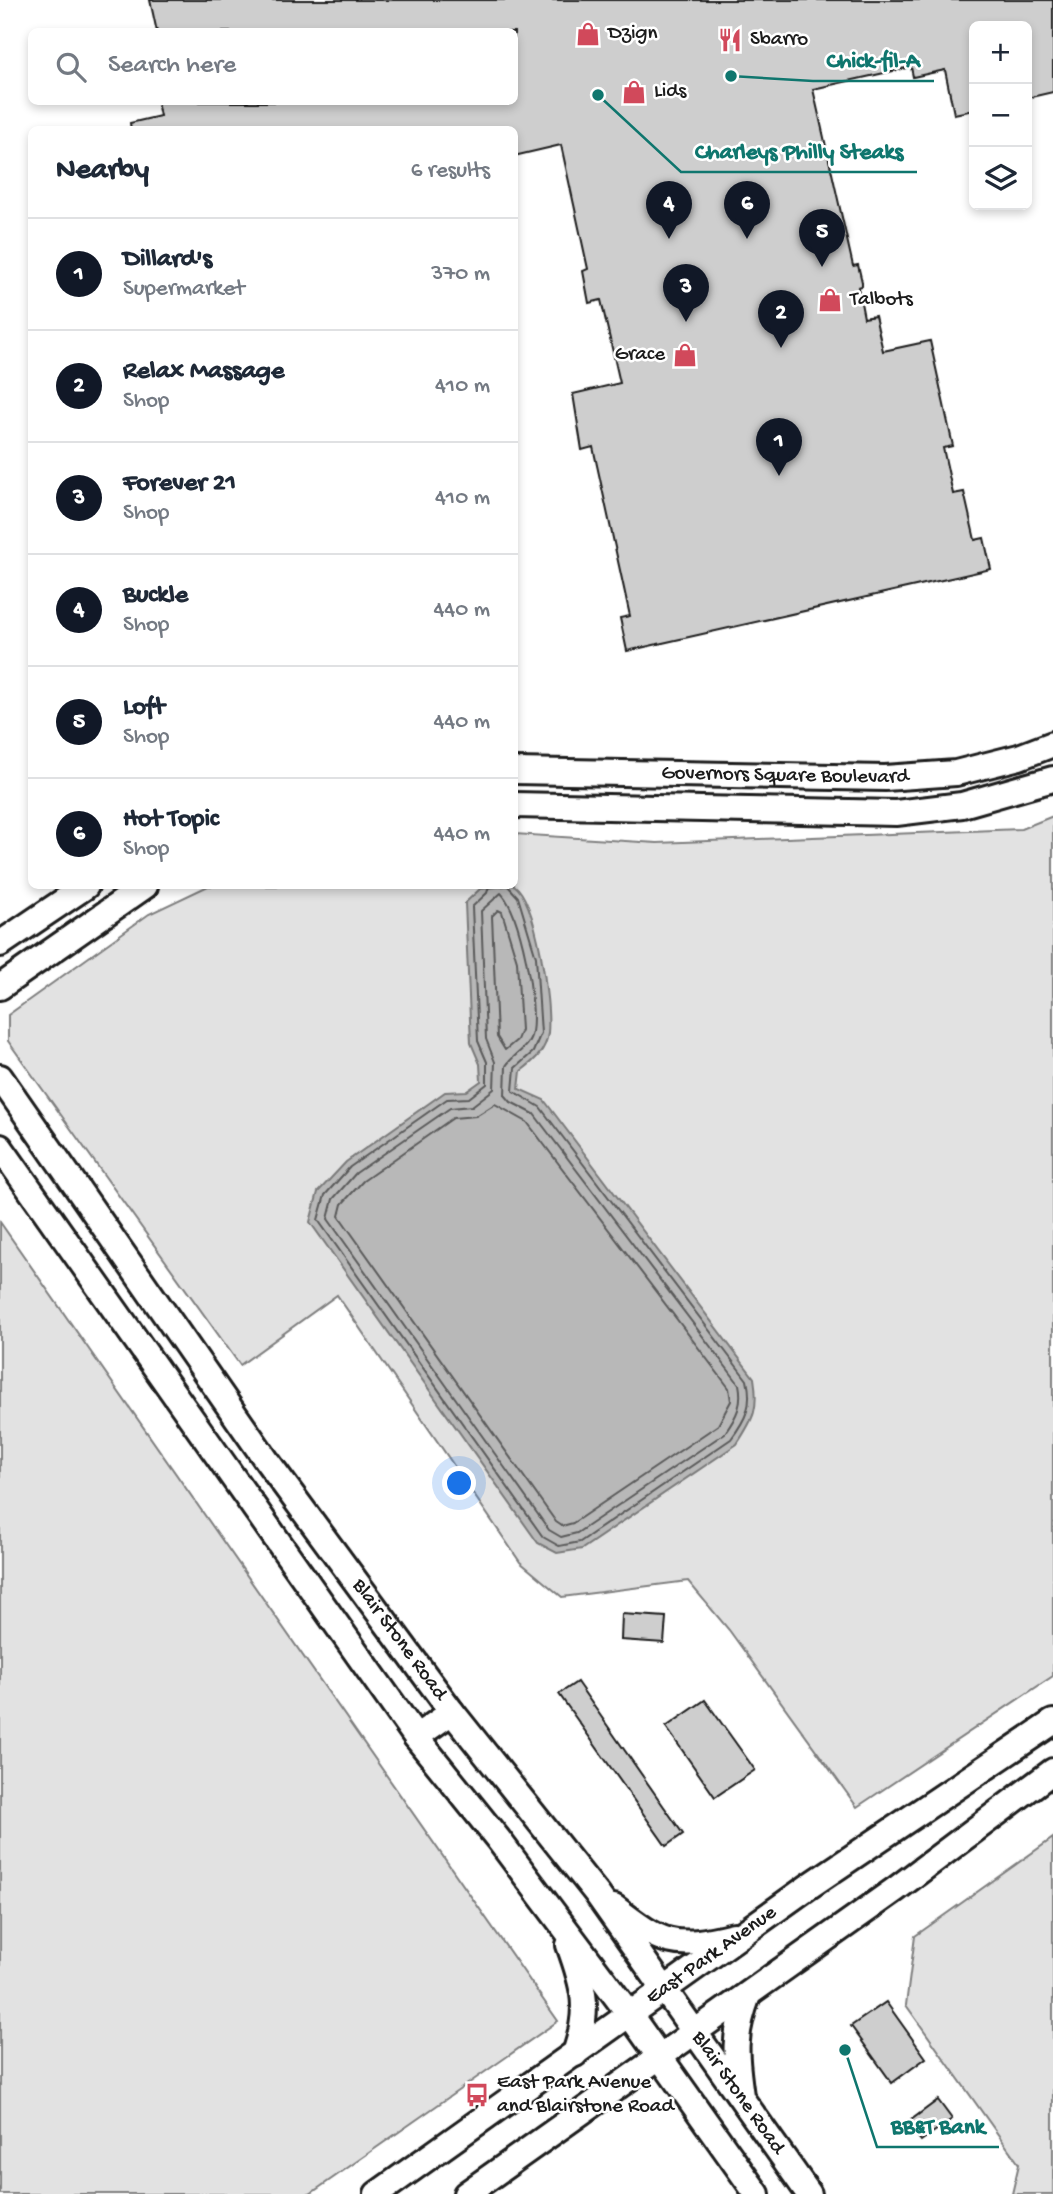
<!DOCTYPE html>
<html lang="en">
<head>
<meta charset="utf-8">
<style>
  :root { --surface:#fff; --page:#f2f2f3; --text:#1f2937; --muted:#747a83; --line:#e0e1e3; --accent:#111827 }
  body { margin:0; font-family:"Gochi Hand",sans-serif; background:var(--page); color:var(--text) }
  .controls { position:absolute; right:21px; top:21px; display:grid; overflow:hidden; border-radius:10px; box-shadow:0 4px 10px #0003 }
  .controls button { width:63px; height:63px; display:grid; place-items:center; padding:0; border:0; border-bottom:2px solid var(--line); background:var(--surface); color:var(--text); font:35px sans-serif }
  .you { position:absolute; left:460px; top:1484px; width:24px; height:24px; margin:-18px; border:5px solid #fff; border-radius:50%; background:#1a73e8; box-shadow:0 0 0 10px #1a73e833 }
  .badge { display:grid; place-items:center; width:46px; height:46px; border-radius:50%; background:var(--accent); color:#fff; font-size:23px; font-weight:700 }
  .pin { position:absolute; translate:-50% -58px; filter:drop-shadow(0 2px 4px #0008) }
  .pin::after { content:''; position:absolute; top:37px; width:24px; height:21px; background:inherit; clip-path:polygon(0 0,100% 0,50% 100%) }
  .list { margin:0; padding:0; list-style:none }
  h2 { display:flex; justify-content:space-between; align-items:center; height:91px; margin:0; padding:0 28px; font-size:30px }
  h2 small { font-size:23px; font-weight:400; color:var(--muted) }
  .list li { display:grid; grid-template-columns:46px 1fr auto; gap:21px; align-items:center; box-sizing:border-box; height:112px; padding:0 28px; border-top:2px solid var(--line) }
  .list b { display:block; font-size:26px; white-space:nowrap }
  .list p { margin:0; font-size:23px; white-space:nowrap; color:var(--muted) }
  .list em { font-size:23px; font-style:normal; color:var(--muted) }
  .icon { flex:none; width:38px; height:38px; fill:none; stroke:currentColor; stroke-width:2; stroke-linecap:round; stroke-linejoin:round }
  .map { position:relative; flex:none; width:1053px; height:2194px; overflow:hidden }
  .search { position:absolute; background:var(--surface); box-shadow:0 4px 10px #0003; left:28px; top:28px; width:490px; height:77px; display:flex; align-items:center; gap:18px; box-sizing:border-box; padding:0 24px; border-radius:10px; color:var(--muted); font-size:26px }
  .panel { position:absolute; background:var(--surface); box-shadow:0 4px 10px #0003; left:28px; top:126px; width:490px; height:763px; border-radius:10px }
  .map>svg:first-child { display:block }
  .green { fill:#e2e2e2; stroke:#7f7f7f; stroke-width:2 }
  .water { fill:#b8b8b8; stroke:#7a7a7a; stroke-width:2 }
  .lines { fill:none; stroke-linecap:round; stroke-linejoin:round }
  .shore { stroke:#5a5a5a; stroke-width:2 }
  .building { fill:#cecece; stroke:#1c1c1c; stroke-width:2 }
  .secondary-casing { stroke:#1c1c1c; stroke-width:30 }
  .secondary { stroke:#fff; stroke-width:24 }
  .labels { text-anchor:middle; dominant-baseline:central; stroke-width:5; stroke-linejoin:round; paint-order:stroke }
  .poi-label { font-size:21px; fill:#1c1c1c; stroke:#fff; text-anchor:start }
  .street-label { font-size:21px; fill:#1c1c1c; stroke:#fff }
  .leader { fill:none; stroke:#0f766e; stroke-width:2.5 }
  .callout-dot { fill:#0f766e; stroke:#fff; stroke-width:2.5 }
  .callout-label { font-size:23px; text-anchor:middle; font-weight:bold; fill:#0f766e; stroke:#fff; stroke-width:5; stroke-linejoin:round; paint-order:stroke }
</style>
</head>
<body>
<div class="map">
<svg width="1053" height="2194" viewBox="0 0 1053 2194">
  <rect width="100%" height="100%" fill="#fff"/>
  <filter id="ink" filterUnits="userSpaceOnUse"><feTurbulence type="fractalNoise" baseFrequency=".0143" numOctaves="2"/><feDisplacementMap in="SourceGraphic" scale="14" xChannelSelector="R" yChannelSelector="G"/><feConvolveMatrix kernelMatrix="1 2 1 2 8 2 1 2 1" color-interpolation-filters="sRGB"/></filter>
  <g filter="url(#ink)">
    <!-- green -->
    <g class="green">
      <path d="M1053,816V1676L857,1807L729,1630L688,1581L562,1597L520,1562L337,1295L240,1365L8,1041V1015L149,914L208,886H514L515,834L657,843L1021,829Z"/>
      <path d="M0,1222L558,2021L310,2194H0Z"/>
      <path d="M1053,1838V2194H1012L1019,2164L906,2005L915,1936Z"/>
    </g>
    <!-- water -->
    <path class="water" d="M514,885C537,901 551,1003 548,1033C546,1051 534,1061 521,1071L519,1089L544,1100L754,1378C759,1409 754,1418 737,1444L582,1549L557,1553L538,1543L310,1222L318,1192L346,1162L445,1092L467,1091L481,1081L480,1064L471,1043L465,903L480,889Z"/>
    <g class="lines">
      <!-- shore -->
      <g class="shore">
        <path d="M489,886L487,893L472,907L478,1041L487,1062V1084L469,1098L447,1099L350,1167L325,1195L318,1220L543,1537L559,1546L580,1542L731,1439C746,1419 753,1405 747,1380L540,1107L513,1091L515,1068L533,1052L541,1033L536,957L518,897L508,886"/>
        <path d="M501,893C521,914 537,1002 532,1032C529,1049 514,1053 506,1066L505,1095L511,1102L534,1114L739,1384C743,1404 737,1416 725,1433L577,1533L561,1537L549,1530L328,1219L333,1199L356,1173L450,1108L472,1106L494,1089L495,1062L486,1039L481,911Z"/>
        <path d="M498,910L502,912L517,961L521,1030L517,1040L505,1050L497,1037L492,916Z"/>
        <path d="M495,1104L527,1122L729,1388L731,1401L718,1425L573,1523L562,1526L556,1522L339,1216L342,1204L363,1181L453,1118L476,1116Z"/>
      </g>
    </g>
    <!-- building -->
    <g class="building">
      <path d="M150,0H1053V92L1027,98V26H974V110L954,114L945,70L913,77L911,67L813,89L853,266L858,265L862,282V286L858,287L864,318L875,316L883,351L930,341L953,446L943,448L953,494L964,492L975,540L984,538L991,569L627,651L620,618L630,616L593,447L582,450L573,394L620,383L601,300L589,303L583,271L588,269L561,145L514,156V130H131L130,123L160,116L157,102H514V32H157Z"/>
      <path d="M622,1614L666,1617L664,1643L621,1640Z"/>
      <path d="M577,1682L683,1834L666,1846L559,1694Z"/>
      <path d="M705,1700L755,1770L715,1797L666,1727Z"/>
      <path d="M886,2002L926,2058L892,2083L851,2026Z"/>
      <path d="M938,2100L952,2119L921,2141L907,2123Z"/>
    </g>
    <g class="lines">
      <!-- secondary casing -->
      <g class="secondary-casing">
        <g id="secondary">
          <path id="s1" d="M514,771L885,778L956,773L1019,757L1053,744"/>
          <path d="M514,805L896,813L962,805L1053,779"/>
          <path d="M0,944L86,886"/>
          <path d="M0,987L145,886"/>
          <path id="s2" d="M0,1077L267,1461L452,1712L597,1894L809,2194"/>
          <path d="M0,1147L416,1737L498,1839L630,2015L757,2194"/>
          <path d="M416,1737L452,1712"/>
          <path d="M614,1907C662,1944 673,1950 734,1935"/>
          <path d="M569,1945C585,1989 590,2009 575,2054"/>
          <path d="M741,2096C735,2054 733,2035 748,1995"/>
          <path id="s3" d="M377,2194L808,1887L1053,1722"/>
          <path d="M466,2194L896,1889L1053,1771"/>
        </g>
      </g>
      <!-- secondary -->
      <use href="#secondary" class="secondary"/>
    </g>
  </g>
  <!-- icons -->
  <defs>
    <g id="shop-bare" transform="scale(1.89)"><path d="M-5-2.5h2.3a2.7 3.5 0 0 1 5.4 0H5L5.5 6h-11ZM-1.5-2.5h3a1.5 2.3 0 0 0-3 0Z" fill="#d1495b" stroke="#fff" stroke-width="2.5" paint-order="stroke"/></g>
    <g id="restaurant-bare" transform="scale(1.89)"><path d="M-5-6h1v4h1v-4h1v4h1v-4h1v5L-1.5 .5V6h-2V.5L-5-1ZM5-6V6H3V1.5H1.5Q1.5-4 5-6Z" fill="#d1495b" stroke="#fff" stroke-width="2.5" paint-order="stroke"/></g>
    <g id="bus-bare" transform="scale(1.89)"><path d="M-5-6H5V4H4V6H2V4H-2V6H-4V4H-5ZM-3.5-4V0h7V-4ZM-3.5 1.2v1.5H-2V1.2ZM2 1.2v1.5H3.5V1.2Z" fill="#d1495b" stroke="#fff" stroke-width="2.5" paint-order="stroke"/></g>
  </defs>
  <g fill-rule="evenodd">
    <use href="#shop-bare" x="588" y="34"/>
    <use href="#restaurant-bare" x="730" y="40"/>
    <use href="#shop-bare" x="634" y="92"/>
    <use href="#shop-bare" x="830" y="300"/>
    <use href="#shop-bare" x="685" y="355"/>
    <use href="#bus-bare" x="477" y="2095"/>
  </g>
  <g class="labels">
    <!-- poi labels -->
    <g class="poi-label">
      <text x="608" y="34">Dzign</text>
      <text x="750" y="40">Sbarro</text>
      <text x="654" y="92">Lids</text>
      <text x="850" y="300">Talbots</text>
      <text x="665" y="355" text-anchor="end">Grace</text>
      <text x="497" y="2083">East Park Avenue<tspan x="497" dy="24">and Blairstone Road</tspan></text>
    </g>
    <!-- street labels -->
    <g class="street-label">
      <text stroke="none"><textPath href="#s1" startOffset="271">Governors Square Boulevard</textPath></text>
      <text stroke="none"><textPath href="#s2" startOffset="690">Blair Stone Road</textPath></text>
      <text stroke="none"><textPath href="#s3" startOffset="411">East Park Avenue</textPath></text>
      <text stroke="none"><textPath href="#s2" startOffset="1256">Blair Stone Road</textPath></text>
    </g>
  </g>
  <!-- callouts -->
  <path class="leader" d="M731 76L813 81H934M598 95L681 172H917M845 2050L877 2147H999"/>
  <g class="callout-dot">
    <circle cx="731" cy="76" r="7"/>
    <circle cx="598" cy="95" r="7"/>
    <circle cx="845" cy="2050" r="7"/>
  </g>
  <g class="callout-label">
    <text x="873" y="67">Chick-fil-A</text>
    <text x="799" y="158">Charleys Philly Steaks</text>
    <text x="938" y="2133">BB&amp;T Bank</text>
  </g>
</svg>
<div class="controls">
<button>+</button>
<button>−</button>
<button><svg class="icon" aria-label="layers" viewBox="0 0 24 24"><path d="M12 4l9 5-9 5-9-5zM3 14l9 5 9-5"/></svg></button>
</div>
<div class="you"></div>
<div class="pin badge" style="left:779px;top:476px">1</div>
<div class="pin badge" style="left:781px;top:348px">2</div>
<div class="pin badge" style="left:686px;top:322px">3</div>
<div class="pin badge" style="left:669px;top:239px">4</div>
<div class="pin badge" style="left:822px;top:267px">5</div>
<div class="pin badge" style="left:747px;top:239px">6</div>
<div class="search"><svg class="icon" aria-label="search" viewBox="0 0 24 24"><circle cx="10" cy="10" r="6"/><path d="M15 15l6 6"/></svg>Search here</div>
<section class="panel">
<h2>Nearby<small>6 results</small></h2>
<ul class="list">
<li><span class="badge">1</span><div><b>Dillard's</b><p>Supermarket</p></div><em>370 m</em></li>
<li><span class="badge">2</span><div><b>Relax Massage</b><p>Shop</p></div><em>410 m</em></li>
<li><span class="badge">3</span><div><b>Forever 21</b><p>Shop</p></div><em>410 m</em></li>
<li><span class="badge">4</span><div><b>Buckle</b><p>Shop</p></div><em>440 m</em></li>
<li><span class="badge">5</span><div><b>Loft</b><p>Shop</p></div><em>440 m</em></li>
<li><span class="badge">6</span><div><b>Hot Topic</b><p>Shop</p></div><em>440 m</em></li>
</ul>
</section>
</div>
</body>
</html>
